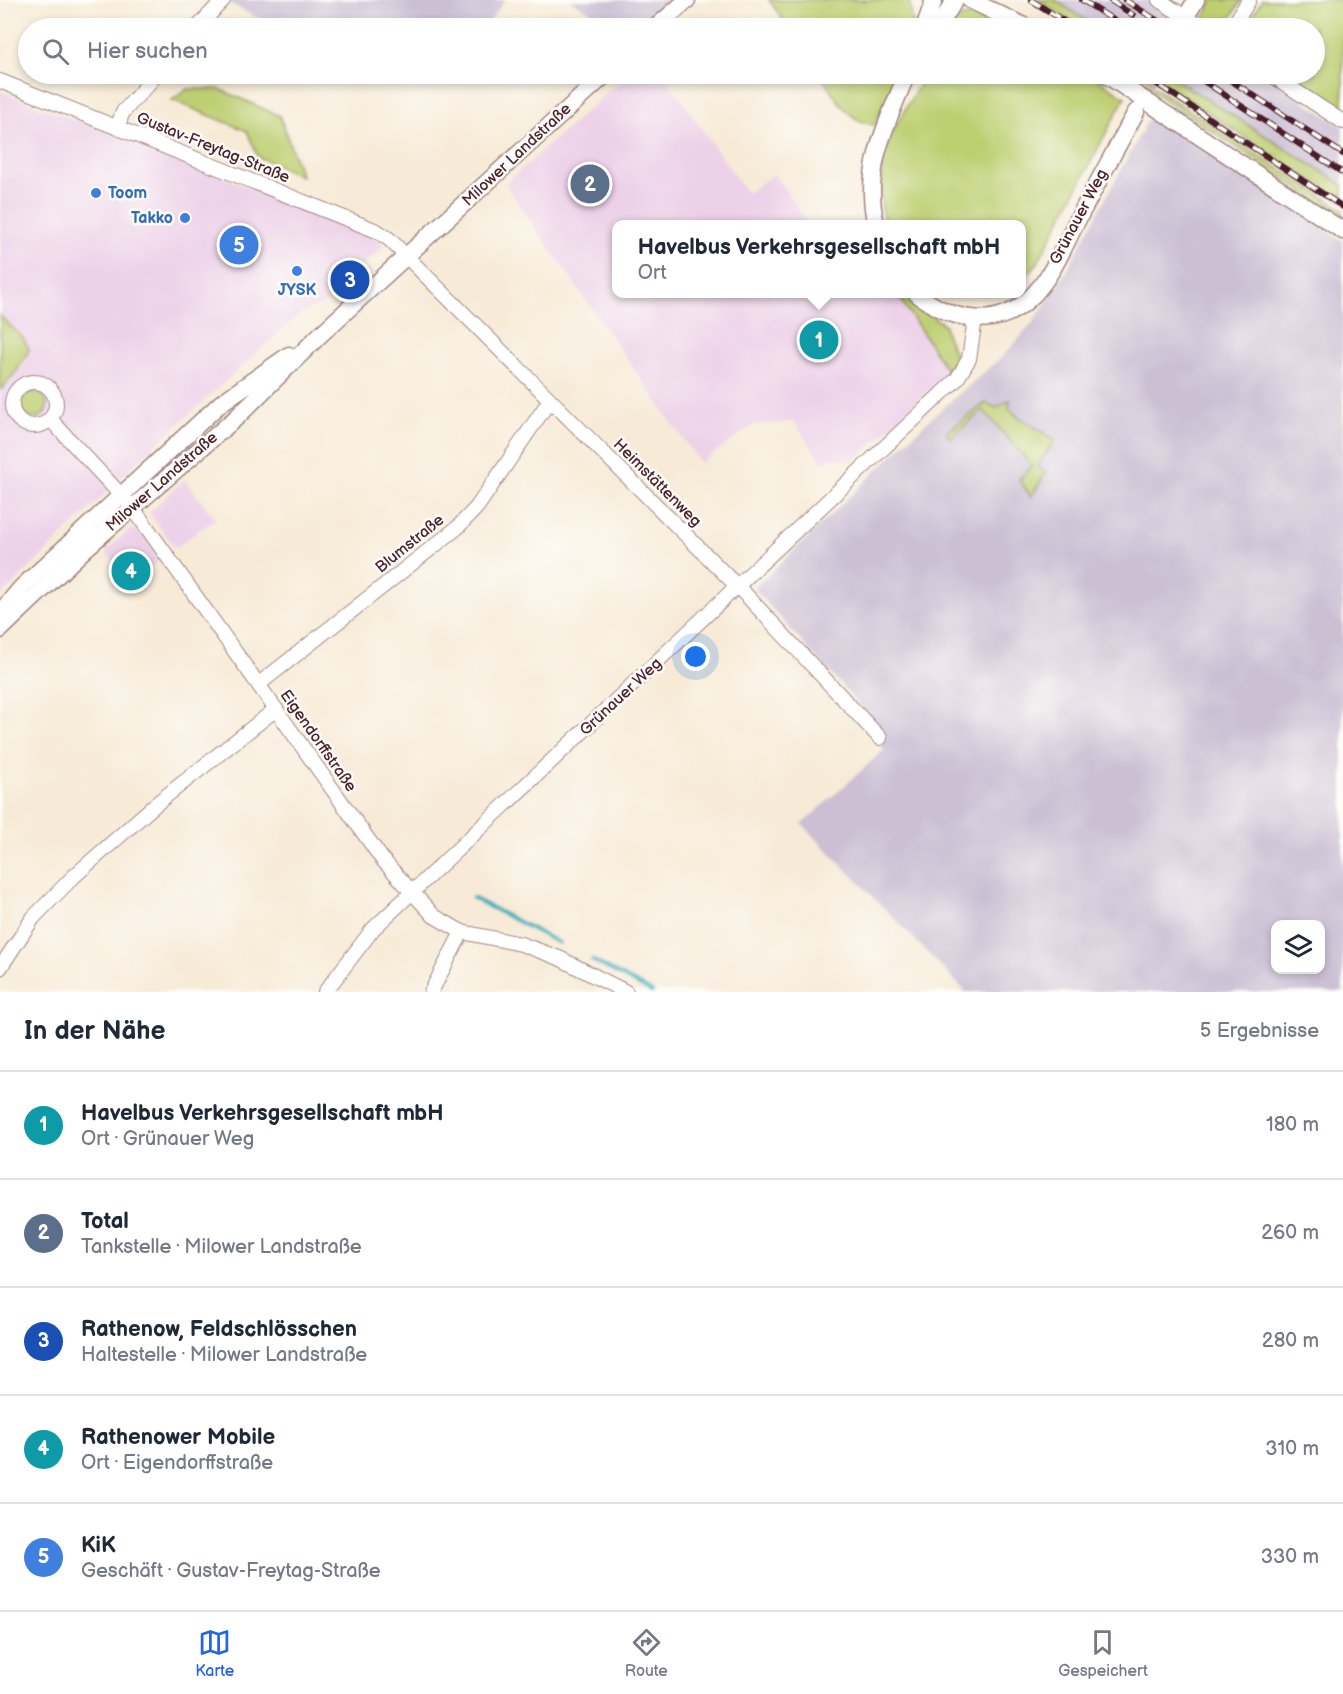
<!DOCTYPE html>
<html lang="de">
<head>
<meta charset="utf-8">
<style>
  :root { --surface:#fff; --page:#f6f6f7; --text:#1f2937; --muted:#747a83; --line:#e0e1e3; --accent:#2563eb }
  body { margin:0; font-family:"Balsamiq Sans",sans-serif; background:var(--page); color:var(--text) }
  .controls { position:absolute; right:18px; bottom:18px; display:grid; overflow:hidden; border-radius:12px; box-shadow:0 3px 9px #0003 }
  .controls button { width:54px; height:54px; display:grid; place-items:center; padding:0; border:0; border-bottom:2px solid var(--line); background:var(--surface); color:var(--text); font:30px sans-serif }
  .you { position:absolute; left:696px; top:657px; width:21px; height:21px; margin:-15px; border:4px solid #fff; border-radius:50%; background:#1a73e8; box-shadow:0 0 0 9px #1a73e833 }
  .badge { display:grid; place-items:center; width:39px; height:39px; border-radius:50%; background:var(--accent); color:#fff; font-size:20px; font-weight:700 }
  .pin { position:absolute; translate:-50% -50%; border:3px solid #fff; box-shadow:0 2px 6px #0006 }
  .popup { position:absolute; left:612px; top:220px; width:414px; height:78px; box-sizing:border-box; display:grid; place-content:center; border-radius:12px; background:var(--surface); filter:drop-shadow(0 2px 4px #0005); font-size:20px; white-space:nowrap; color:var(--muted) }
  .popup b { font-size:22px; color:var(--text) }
  .popup::after { content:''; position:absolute; left:50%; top:100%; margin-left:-12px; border:12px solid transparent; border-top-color:var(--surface) }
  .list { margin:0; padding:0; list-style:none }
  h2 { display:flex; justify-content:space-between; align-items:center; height:78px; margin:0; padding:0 24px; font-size:26px }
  h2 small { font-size:20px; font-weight:400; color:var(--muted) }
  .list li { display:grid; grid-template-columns:39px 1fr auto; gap:18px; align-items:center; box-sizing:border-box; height:108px; padding:0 24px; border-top:2px solid var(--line) }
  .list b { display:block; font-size:22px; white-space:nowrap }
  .list p { margin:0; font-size:20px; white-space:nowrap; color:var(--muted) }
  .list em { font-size:20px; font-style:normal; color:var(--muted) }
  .icon { flex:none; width:33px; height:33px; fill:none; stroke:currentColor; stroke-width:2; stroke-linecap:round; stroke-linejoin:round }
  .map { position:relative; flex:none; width:1343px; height:992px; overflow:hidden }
  .search { position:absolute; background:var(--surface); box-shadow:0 3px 9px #0003; left:18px; right:18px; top:18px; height:66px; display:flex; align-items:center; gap:15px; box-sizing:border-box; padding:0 21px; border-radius:33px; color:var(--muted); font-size:22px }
  .sheet { height:618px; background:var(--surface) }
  nav { display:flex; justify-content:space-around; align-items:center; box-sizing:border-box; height:84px; border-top:2px solid var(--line); background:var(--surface); font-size:16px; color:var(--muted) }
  nav a { display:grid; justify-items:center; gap:3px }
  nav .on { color:var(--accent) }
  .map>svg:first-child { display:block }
  .built { fill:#edd1e9 }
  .industrial { fill:#ccbfd4; fill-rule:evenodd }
  .green { fill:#becf72; stroke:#84774e; stroke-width:1.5 }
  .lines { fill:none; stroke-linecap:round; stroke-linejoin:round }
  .stream { stroke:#3eacbb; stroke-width:4 }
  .major-tunnel { stroke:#d4c2b5; stroke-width:16; stroke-dasharray:16 8; stroke-linecap:butt }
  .minor-casing { stroke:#a08581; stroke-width:16 }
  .major-casing { stroke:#a08581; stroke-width:19 }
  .minor { stroke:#fff; stroke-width:14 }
  .major { stroke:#fff; stroke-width:16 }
  .rail-casing { stroke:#4a1f2b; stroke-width:6 }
  .rail { stroke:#fdfcf7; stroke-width:4; stroke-dasharray:11; stroke-linecap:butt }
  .shop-dot { fill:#3f7fe0; stroke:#fdfcf7; stroke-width:2 }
  .labels { text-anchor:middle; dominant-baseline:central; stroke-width:5; stroke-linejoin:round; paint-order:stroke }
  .street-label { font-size:16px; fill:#4a1f2b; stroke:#fdfcf7 }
  .shop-label { font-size:16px; font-weight:bold; fill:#366cbe; stroke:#fdfcf7; text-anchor:start }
</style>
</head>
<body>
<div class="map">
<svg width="1343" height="992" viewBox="0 0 1343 992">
  <rect width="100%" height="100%" fill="#fdfcf7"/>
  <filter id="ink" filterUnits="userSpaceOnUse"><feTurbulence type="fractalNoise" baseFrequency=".0167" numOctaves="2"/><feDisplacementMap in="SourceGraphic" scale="12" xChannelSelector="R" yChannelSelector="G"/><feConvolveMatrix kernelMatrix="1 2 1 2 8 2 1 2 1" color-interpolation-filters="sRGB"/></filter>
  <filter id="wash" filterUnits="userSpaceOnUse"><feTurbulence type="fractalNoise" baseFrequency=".008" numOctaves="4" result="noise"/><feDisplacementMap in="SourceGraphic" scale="24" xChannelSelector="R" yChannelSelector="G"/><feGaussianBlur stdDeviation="1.35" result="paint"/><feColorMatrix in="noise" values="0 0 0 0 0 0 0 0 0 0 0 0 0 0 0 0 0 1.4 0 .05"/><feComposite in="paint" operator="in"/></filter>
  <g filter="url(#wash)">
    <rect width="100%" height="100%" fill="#f7ebd7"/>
    <!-- built -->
    <g class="built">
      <path d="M628,74H663L747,193L774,174L809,224H616V294H858L864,302L876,294H897L948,372L853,462L831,457L823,463L794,422L754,425L700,463L505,184Z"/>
      <path d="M0,91L357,229L373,236L384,245L325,303L300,314L235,372L133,466L0,597V389L24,364L29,350L23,337L0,316Z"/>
      <path d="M184,479L215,519L175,548L149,513Z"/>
      <path d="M131,529L143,534L161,559L131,583L105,552Z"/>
    </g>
    <!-- industrial -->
    <g class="industrial">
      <path d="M231,0H505L485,28H277L229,3Z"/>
      <path d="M570,0H674L642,28H610L598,16Z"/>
      <path d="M1055,0H1150L1194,28H1098Z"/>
      <path d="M1167,74H1262L1343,127V185Z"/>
      <path d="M1151,114L1343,241V992H966L802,824L884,750L877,741L885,733L754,589L926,423L1005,354L1032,324L1065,274ZM1276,924H1320V969H1276Z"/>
    </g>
    <!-- green -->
    <g class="green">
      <path d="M769,0H909L914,28H789Z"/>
      <path d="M1038,0H1055L1098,28H1080Z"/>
      <path d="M1213,0H1242L1232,16L1218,27L1203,19Z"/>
      <path d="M1262,0H1343V111L1286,74H1314V28H1245Z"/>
      <path d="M972,15L1008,28H945L956,19Z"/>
      <path d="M820,74H898L876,123L873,125C846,121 834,94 820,74Z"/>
      <path d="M929,74H1089L1125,97L1037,264L1022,280V224H884C873,157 889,139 920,83L925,82Z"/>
      <path d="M1126,74H1134L1343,210V218Z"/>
      <path d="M1148,74H1167L1343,185V201Z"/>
      <path d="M187,89H219L280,116L301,176L258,157L247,131L172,100Z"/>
      <path d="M897,294H905L919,308L945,325C944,339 955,347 956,361L948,372Z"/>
      <path d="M0,316L23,338L29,349C23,366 12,375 2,389H0Z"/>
      <circle cx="34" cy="405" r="13"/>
      <path d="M1010,400L1009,408L1017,416L1055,440L1037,467L1046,472L1031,497L1019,479L1032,466L983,410L950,438L946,433L986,403L996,408Z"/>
    </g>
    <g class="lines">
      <!-- stream -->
      <g class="stream">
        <path d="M473,898L559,943"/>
        <path d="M592,960L652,992"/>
      </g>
    </g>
  </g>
  <g filter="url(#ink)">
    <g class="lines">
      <!-- major-tunnel -->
      <g class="major-tunnel">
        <path d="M1180,28L1190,10"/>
        <path d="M1137,110L1156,74"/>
      </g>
      <!-- minor casing -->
      <g class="minor-casing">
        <g id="minor">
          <path d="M1159,0L1202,28"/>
          <path d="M197,28L223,0"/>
          <path d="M1232,28L1249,0"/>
          <path d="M1270,74L1343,122"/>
          <path d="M0,81L377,231L389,239L749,598L880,738"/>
          <path d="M117,127L123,112L157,74"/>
          <circle cx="34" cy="404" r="22"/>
          <path d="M50,419L133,508L382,859L434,916L462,932L521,944L559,958L626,992"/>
          <path d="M259,684L457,528L477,507L550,400"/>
          <path d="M0,968L33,918L72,878L156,804L276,709"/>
          <path d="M325,992L373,929L957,379L969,359L975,319"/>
          <path d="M431,992L462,932"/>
        </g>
      </g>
      <!-- major casing -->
      <g class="major-casing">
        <g id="major">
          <path d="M970,0L1028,28"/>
          <path d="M1190,10L1196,0"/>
          <path d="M655,28L687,0"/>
          <path d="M924,28L934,0"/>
          <path d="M938,28L955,0"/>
          <path d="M1105,74L1343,231"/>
          <path d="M876,224C862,171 887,122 907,74"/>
          <path d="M917,294C950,320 995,331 1029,299C1052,278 1065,244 1079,217C1098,182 1117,147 1136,112"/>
          <path d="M0,613L22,587L221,403L289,355"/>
          <path d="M0,630L85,549L237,417L322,333L606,74"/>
        </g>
      </g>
      <!-- minor -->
      <use href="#minor" class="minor"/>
      <!-- major -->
      <use href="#major" class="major"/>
      <!-- rail casing -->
      <g class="rail-casing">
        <g id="rail">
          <path d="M1031,0L1075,28"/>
          <path d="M1082,0L1126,28"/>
          <path d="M1110,0L1133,15"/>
          <path d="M1125,0L1169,28"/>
          <path d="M1142,74L1343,207"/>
          <path d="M1193,74L1343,173"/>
          <path d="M1221,74L1343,154"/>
        </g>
      </g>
      <!-- rail -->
      <use href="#rail" class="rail"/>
    </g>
  </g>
  <!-- markers -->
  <g class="shop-dot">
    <circle cx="96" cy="193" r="6"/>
    <circle cx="185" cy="218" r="6"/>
    <circle cx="297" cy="271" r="6"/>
  </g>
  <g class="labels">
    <!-- street labels -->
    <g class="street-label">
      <text transform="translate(213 148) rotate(22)">Gustav-Freytag-Straße</text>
      <text transform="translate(517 155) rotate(-43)">Milower Landstraße</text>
      <text transform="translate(1079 217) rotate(-62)">Grünauer Weg</text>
      <text transform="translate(162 482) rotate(-41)">Milower Landstraße</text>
      <text transform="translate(657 483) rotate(45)">Heimstättenweg</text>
      <text transform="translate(410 544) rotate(-39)">Blumstraße</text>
      <text transform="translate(621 697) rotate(-43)">Grünauer Weg</text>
      <text transform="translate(318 741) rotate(55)">Eigendorffstraße</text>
    </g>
    <!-- shop labels -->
    <g class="shop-label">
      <text x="108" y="193">Toom</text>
      <text x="173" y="218" text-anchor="end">Takko</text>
      <text x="297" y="290" text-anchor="middle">JYSK</text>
    </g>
  </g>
</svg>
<div class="controls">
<button><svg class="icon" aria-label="layers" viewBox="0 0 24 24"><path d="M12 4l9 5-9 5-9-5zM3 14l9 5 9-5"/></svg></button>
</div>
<div class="you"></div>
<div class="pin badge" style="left:819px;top:340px;background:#0f9aa8">1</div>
<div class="popup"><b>Havelbus Verkehrsgesellschaft mbH</b>Ort</div>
<div class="pin badge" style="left:590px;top:184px;background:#5c6f8a">2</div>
<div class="pin badge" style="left:350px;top:280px;background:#1a4fb4">3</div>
<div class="pin badge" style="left:131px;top:571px;background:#0f9aa8">4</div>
<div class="pin badge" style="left:239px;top:245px;background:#3f7fe0">5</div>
<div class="search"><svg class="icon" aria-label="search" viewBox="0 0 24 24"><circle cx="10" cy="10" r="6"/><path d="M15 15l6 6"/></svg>Hier suchen</div>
</div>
<section class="sheet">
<h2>In der Nähe<small>5 Ergebnisse</small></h2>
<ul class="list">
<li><span class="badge" style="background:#0f9aa8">1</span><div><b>Havelbus Verkehrsgesellschaft mbH</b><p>Ort · Grünauer Weg</p></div><em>180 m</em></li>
<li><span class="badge" style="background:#5c6f8a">2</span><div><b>Total</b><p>Tankstelle · Milower Landstraße</p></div><em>260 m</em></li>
<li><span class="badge" style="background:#1a4fb4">3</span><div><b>Rathenow, Feldschlösschen</b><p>Haltestelle · Milower Landstraße</p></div><em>280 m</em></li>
<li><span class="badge" style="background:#0f9aa8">4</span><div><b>Rathenower Mobile</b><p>Ort · Eigendorffstraße</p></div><em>310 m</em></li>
<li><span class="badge" style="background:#3f7fe0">5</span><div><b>KiK</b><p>Geschäft · Gustav-Freytag-Straße</p></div><em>330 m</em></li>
</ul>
</section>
<nav>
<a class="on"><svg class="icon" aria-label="map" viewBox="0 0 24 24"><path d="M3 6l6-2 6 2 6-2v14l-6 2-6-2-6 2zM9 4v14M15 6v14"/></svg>Karte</a>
<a><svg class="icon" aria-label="directions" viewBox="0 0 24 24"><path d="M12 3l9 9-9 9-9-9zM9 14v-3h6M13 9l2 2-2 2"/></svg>Route</a>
<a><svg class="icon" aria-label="saved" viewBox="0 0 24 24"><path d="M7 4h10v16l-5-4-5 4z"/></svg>Gespeichert</a>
</nav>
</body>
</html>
